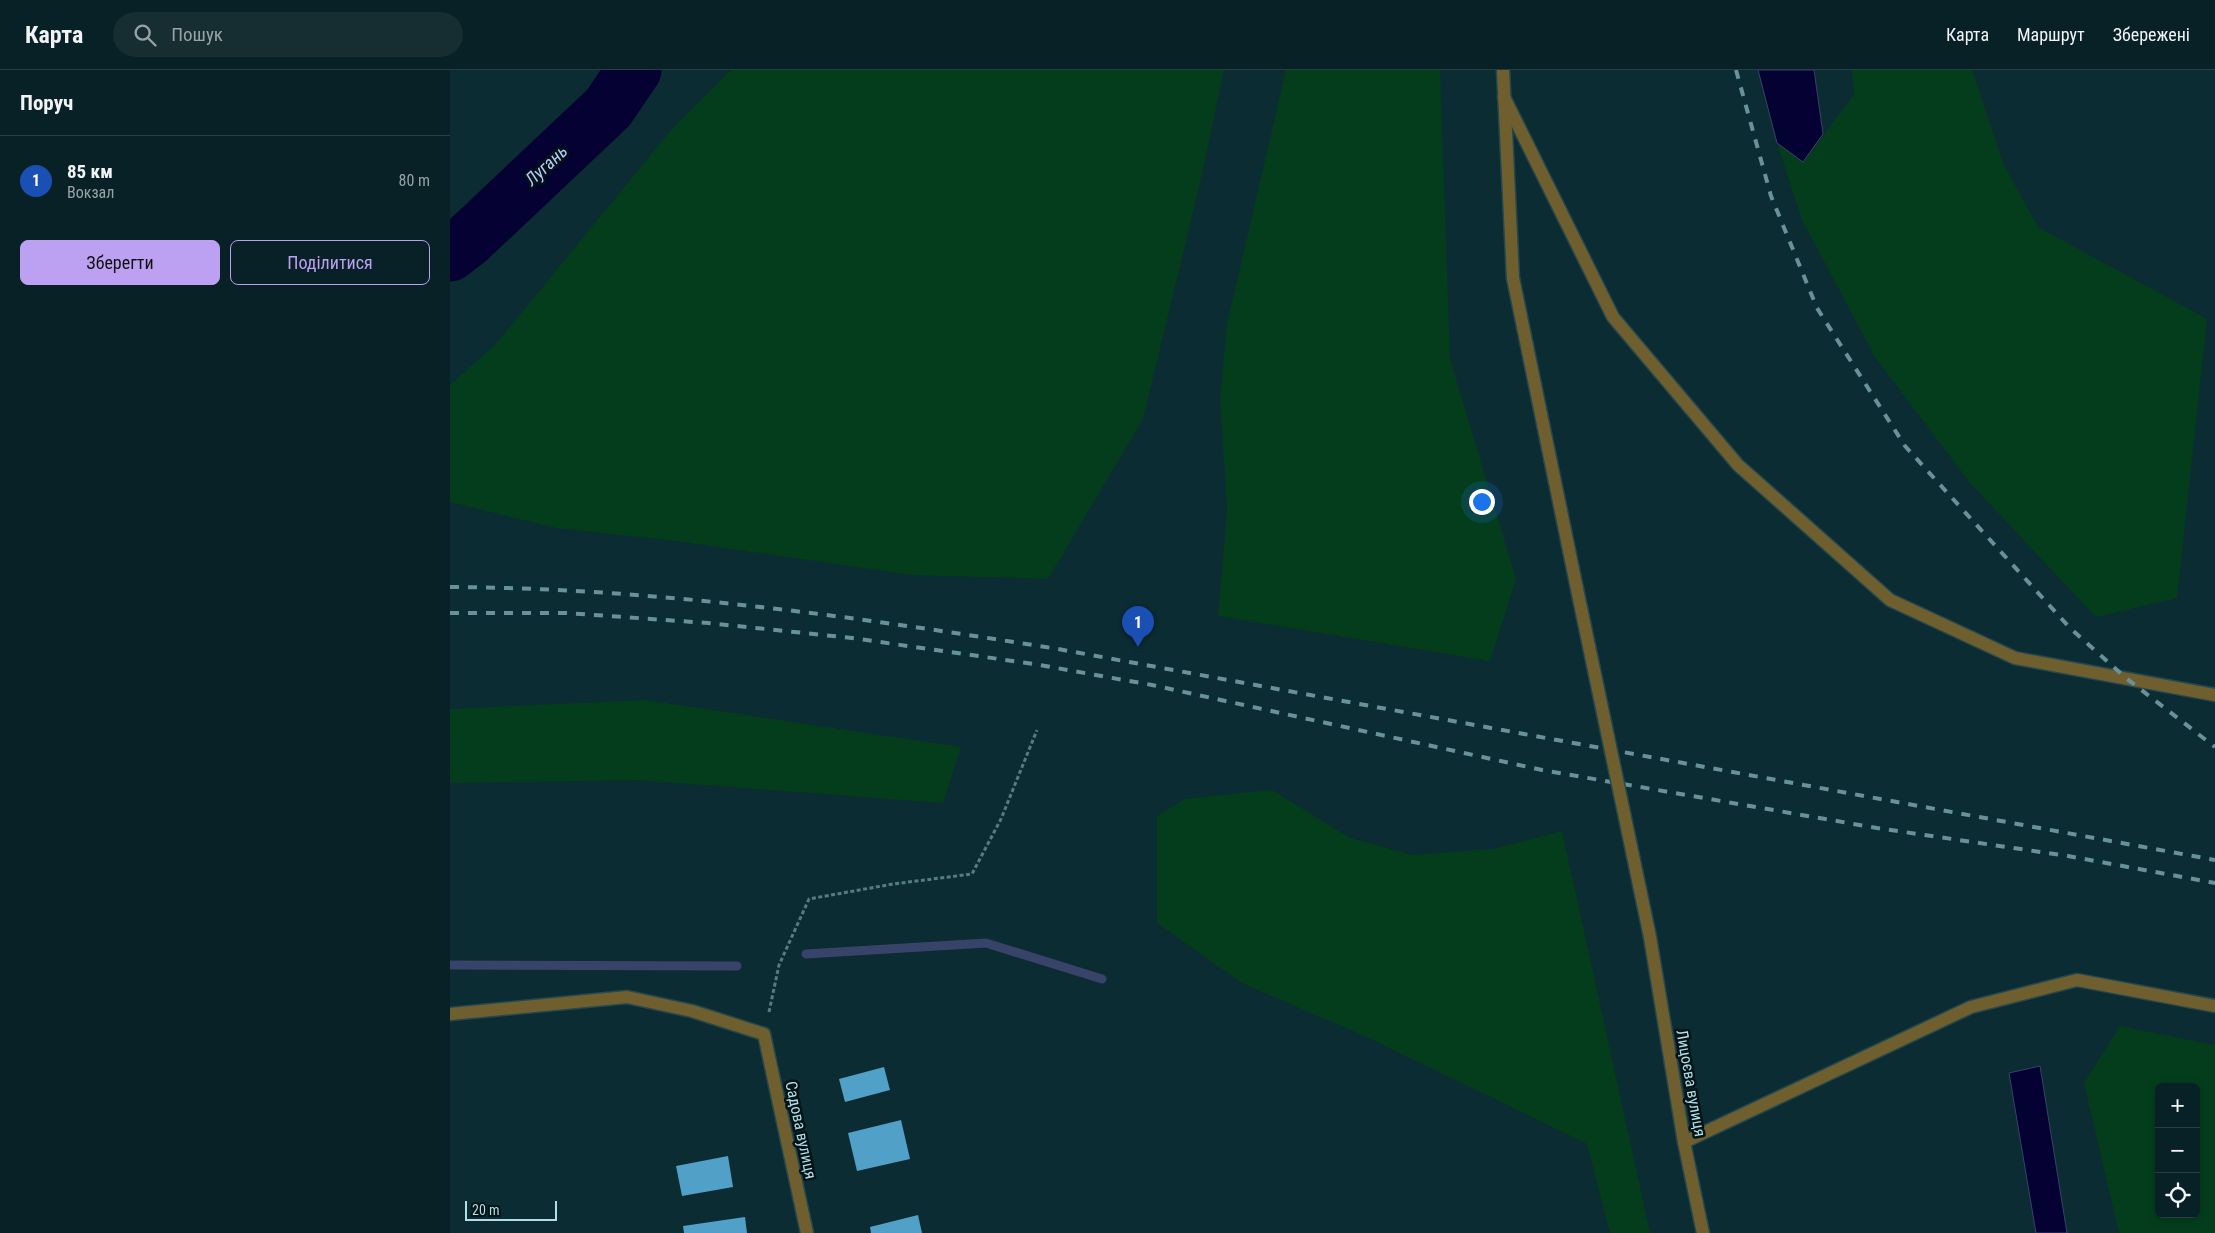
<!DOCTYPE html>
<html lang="uk">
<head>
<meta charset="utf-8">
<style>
  :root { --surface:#082126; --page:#162e32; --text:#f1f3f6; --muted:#98a3a7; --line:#293e43; --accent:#bca0f2 }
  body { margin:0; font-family:"Roboto Condensed",sans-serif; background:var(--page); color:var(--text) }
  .controls { position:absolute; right:15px; bottom:15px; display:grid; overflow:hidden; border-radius:8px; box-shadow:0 2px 8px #0003 }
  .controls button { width:45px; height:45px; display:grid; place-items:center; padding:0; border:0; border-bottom:1px solid var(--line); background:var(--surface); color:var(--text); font:25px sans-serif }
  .scale { position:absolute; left:15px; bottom:12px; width:92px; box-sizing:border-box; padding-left:5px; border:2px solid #b0dee7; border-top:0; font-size:14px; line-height:18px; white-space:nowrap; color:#b0dee7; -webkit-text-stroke:4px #001317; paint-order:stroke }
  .you { position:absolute; left:1031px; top:431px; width:18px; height:18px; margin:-12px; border:4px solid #fff; border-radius:50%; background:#1a73e8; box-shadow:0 0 0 8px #1a73e833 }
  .badge { display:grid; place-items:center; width:32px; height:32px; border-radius:50%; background:var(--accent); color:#fff; font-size:16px; font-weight:700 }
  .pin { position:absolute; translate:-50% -41px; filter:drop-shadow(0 1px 2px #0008) }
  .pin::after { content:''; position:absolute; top:26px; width:18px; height:15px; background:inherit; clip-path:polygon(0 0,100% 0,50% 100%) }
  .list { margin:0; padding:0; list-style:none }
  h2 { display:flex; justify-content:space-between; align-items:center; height:65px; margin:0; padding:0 20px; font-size:21px }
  h2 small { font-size:16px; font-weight:400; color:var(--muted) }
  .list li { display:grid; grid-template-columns:32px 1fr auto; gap:15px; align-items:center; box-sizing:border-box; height:90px; padding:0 20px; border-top:1px solid var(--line) }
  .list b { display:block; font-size:19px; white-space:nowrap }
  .list p { margin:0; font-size:16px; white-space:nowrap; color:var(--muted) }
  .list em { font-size:16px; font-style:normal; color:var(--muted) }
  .actions { display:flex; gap:10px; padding:15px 20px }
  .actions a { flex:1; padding:11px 0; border:1px solid var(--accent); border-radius:8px; text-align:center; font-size:18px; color:var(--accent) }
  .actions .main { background:var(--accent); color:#111 }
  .icon { flex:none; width:28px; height:28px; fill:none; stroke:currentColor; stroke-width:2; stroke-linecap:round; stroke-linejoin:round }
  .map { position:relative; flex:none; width:1765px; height:1163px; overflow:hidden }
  header { display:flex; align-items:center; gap:30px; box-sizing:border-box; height:70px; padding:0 25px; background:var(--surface); border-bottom:1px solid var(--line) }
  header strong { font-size:24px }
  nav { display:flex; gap:28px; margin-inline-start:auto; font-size:18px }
  .search { width:350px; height:45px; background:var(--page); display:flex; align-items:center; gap:12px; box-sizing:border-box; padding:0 18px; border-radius:28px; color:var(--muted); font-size:19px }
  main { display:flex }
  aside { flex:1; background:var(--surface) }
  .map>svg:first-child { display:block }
  .green { fill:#043d1c; fill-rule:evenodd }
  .water { fill:#050133; stroke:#384369 }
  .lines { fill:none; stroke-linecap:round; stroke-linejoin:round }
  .stream { stroke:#384369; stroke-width:9 }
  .river { stroke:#050133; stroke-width:55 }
  .building { fill:#51a0c8 }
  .minor-casing { stroke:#25484f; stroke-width:15 }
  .tertiary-casing { stroke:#25484f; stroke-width:15 }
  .path { stroke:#557b83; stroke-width:3; stroke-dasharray:4 2.5; stroke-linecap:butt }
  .minor { stroke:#6f5f2e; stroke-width:12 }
  .tertiary { stroke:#6f5f2e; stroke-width:12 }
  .rail { stroke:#699199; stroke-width:4; stroke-dasharray:9 9; stroke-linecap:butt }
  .tertiary-bridge-casing { stroke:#25484f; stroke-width:15; stroke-linecap:butt }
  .tertiary-bridge { stroke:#6f5f2e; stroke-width:12 }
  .labels { text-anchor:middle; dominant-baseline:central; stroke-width:5; stroke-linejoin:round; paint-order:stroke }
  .street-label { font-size:16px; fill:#b0dee7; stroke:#001317 }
  .water-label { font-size:18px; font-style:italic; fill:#b9c8fc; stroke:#001317 }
</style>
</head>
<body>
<header>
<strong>Карта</strong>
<div class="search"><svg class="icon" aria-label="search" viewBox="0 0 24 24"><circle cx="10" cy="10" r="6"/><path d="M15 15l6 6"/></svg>Пошук</div>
<nav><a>Карта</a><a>Маршрут</a><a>Збережені</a></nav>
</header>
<main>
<aside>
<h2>Поруч<small></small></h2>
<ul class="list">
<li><span class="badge" style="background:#1a4fb4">1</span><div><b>85 км</b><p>Вокзал</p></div><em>80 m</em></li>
</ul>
<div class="actions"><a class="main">Зберегти</a><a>Поділитися</a></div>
</aside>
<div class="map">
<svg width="1765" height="1163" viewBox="0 0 1765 1163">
  <rect width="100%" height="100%" fill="#0b2c32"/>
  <!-- green -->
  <g class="green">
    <path d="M281,0H774L750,113L693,349L598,509L461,505L227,471L106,458L0,432V315L45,275L222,59Z"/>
    <path d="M836,0H990L1000,289L1066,509L1040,591L768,546L777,439L770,329L777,254Z"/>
    <path d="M1402,0H1522L1553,93L1588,157L1757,249L1727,528L1646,547L1520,413L1425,287L1352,150L1327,73L1354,92L1404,24Z"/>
    <path d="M195,630L511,677L493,733L188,710L0,713V639Z"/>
    <path d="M822,720L900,768L962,785L1043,779L1112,761L1200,1163H1160L1137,1074L919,968L792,913L707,853V746L735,729Z"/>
    <path d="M1670,956L1765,975V1163H1669L1634,1013ZM1709,1017H1746V1144H1709Z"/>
  </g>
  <!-- water -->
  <g class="water">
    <path d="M1308,0H1364L1373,64L1353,92L1327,73Z"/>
    <path d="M1590,996L1617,1163H1618H1586L1559,1003Z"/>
  </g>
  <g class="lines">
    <!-- stream -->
    <g class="stream">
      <path d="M356,884L536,873L652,909"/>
      <path d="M0,895L287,896"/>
    </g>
    <!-- river -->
    <path class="river" d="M0,184L17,171L158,38L184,0"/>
  </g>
  <!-- building -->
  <g class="building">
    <path d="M434,997L440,1020L395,1032L389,1009Z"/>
    <path d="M451,1050L460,1089L407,1101L398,1063Z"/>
    <path d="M278,1086L283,1117L232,1126L226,1096Z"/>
    <path d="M468,1145L472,1163H421L420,1157Z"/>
    <path d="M295,1147L297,1163H234L233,1156Z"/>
  </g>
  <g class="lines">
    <!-- minor casing -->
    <g class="minor-casing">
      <g id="minor">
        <path d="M1054,27L1163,247L1288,395L1440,530L1565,588L1765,625"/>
        <path d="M0,944L177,927L242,941L314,964L357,1163"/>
        <path d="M1234,1072L1521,937L1627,910L1765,936"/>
      </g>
    </g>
    <!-- tertiary casing -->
    <g class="tertiary-casing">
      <g id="tertiary">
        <path d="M1053,0L1063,208L1127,519"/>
        <path d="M1200,867L1234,1072L1253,1163"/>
      </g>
    </g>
    <!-- path -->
    <path class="path" d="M319,942L329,895L359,829L443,814L522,804L551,749L587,660"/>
    <!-- minor -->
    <use href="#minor" class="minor"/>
    <!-- tertiary -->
    <use href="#tertiary" class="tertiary"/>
    <!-- rail -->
    <g class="rail">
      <path d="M1286,0L1321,126L1367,238L1455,376L1619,557L1676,608L1765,677"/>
      <path d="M0,517C204,518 407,547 608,579L1765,790"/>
      <path d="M0,543H116L258,553L402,568L584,594L702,615L1092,700L1427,758L1618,786L1765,813"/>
    </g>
    <!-- tertiary-bridge casing -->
    <g class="tertiary-bridge-casing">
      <path id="tertiary-bridge" d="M1127,519L1200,867"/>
    </g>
    <!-- tertiary-bridge -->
    <use href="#tertiary-bridge" class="tertiary-bridge"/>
  </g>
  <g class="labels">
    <!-- street labels -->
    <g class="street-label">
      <text transform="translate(1241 1013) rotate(80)">Лицоєва вулиця</text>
      <text transform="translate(351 1060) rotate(78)">Садова вулиця</text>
    </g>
    <!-- water labels -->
    <g class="water-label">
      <text transform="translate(96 95) rotate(-43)">Лугань</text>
    </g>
  </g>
</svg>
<div class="controls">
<button>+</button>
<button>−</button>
<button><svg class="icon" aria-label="locate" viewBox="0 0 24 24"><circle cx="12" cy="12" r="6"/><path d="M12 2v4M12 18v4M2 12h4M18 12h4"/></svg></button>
</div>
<div class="scale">20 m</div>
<div class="you"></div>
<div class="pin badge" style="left:688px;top:577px;background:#1a4fb4">1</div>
</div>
</main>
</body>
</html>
